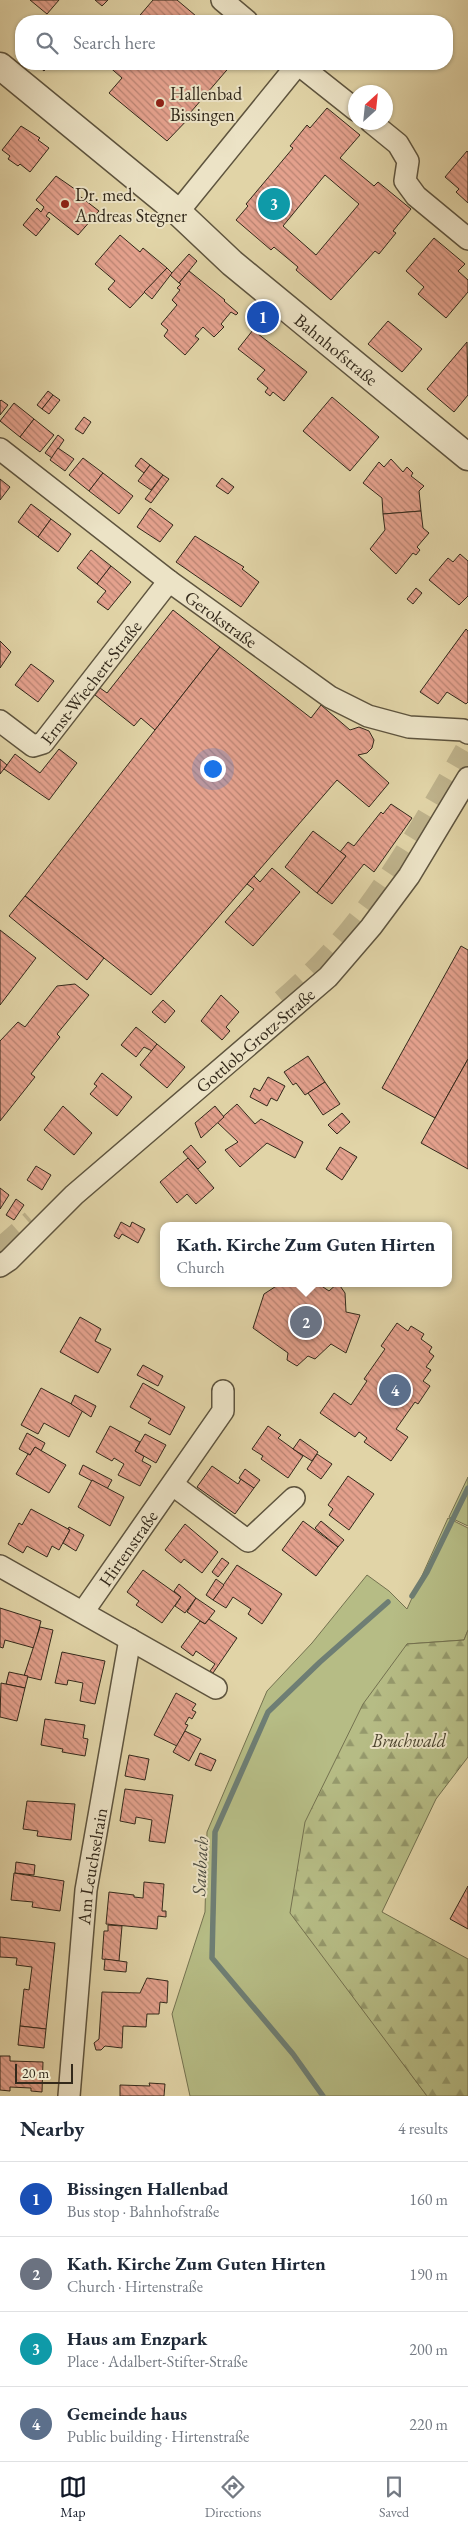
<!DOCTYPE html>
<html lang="en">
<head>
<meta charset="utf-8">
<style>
  :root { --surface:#fff; --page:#f2f2f3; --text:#1f2937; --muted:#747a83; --line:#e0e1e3; --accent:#111827 }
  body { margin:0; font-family:"EB Garamond",serif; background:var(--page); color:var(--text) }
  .compass { position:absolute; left:348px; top:85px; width:45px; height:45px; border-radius:50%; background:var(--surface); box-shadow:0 1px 4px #0004; rotate:27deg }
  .scale { position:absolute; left:15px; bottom:12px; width:58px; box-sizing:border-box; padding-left:5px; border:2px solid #33291b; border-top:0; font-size:14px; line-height:18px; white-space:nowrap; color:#33291b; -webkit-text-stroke:4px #ece3c6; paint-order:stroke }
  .you { position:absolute; left:212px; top:768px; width:18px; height:18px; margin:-12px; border:4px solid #fff; border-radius:50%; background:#1a73e8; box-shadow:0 0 0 8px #1a73e833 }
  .badge { display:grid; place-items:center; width:32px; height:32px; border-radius:50%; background:var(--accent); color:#fff; font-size:16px; font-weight:700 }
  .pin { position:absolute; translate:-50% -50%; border:2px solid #fff; box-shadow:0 1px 5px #0006 }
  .popup { position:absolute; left:160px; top:1222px; width:292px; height:65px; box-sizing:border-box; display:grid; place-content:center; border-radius:10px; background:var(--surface); filter:drop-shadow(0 1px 4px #0005); font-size:16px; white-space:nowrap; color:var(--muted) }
  .popup b { font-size:19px; color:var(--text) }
  .popup::after { content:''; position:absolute; left:50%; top:100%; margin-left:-10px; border:10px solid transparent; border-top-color:var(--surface) }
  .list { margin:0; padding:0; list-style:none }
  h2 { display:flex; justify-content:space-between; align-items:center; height:65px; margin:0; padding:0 20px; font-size:21px }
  h2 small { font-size:16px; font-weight:400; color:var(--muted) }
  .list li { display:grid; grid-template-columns:32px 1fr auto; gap:15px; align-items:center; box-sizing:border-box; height:75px; padding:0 20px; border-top:1px solid var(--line) }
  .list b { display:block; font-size:19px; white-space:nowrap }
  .list p { margin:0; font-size:16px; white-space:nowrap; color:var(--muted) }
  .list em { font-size:16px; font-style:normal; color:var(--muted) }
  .icon { flex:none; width:28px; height:28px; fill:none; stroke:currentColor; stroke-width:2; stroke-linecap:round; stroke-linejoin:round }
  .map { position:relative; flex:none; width:468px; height:2096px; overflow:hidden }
  .search { position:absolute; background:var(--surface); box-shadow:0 1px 4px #0004; left:15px; right:15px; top:15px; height:55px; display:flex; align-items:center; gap:12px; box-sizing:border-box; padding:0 18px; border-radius:20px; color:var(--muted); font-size:19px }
  .sheet { height:365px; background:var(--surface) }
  nav { display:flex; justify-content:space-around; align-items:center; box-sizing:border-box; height:70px; border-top:1px solid var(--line); background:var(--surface); font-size:14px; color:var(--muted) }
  nav a { display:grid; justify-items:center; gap:2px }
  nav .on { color:var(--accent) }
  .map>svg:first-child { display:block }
  .green { fill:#b6bc85; stroke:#747250 }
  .forest { fill:url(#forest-firs); stroke:#747250 }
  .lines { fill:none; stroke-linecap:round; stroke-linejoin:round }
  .stream { stroke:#6e7e74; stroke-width:5.5 }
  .building { fill:url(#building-back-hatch); stroke:#33291b; fill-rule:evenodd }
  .secondary-tunnel { stroke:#beb28b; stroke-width:28; stroke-dasharray:28 14; stroke-linecap:butt }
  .minor-casing { stroke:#5e543e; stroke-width:24 }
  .tertiary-casing { stroke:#5e543e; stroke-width:29 }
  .minor { stroke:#ece3c6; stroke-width:21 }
  .tertiary { stroke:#ece3c6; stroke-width:26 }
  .poi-dot { fill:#8f2418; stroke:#ece3c6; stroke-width:2 }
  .labels { text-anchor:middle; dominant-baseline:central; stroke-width:4; stroke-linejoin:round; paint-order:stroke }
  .poi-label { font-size:18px; fill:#33291b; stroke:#ece3c6; text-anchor:start }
  .street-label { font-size:18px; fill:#33291b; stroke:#ece3c6 }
  .park-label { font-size:18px; font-style:italic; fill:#4d4630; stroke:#ece3c6 }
  .water-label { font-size:19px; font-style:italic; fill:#4c4c40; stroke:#ece3c6 }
</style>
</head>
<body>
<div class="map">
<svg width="468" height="2096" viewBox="0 0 468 2096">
  <defs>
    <pattern id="forest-firs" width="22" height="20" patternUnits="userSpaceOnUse" patternTransform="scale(1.25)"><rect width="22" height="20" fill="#b6bc85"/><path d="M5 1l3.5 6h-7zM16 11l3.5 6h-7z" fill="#95996c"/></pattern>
    <pattern id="building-back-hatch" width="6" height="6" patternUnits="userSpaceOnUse" patternTransform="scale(1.25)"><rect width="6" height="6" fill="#e4a18d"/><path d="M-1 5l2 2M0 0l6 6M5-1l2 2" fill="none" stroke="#b98372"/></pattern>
  </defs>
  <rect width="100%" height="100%" fill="#e1d4a7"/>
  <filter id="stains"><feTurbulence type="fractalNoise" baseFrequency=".004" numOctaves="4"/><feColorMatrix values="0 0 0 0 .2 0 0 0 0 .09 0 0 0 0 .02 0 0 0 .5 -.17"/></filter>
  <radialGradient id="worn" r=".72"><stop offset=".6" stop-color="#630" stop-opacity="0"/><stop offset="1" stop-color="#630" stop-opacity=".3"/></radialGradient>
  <!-- green -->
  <g class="green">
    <path d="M468,1477V1526L449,1517Z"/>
    <path d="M448,1518L468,1528V1630L464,1640L407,1644L291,1912L427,2096H190L172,2014L205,1912L207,1832L267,1691L312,1643L367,1575L389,1591L407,1609Z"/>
  </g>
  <!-- forest -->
  <path class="forest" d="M468,1630V1757L436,1799L382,1912L468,1959V2096H427L290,1913L305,1822L363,1704L407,1644L464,1640Z"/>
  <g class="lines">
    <!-- stream -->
    <g class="stream">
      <path d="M412,1596L427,1572L468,1488"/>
      <path d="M323,2096L293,2054L212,1958L215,1832L268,1712L320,1662L388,1602"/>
    </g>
  </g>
  <!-- building -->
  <g class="building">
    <path d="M30,0H59L47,14Z"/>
    <path d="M95,0H108L102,6Z"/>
    <path d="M153,0H177L202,21H135Z"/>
    <path d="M36,64H50L44,71Z"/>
    <path d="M106,64H232L190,113L192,115L167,141L109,93L122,78Z"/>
    <path d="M327,108L360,135L340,158L374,186L378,182L411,209L393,231L396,233L379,254L375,251L331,300L296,270L298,267L274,247L271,250L236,220L248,206L246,204L293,148L290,146L307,125L310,128ZM325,175L359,204L316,255L283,226Z"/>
    <path d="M21,126L40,138L38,140L49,148L30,172L20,164L18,166L8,159L10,156L2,150Z"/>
    <path d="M467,151L468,152V203L456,192L459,189L445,177Z"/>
    <path d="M56,176L79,192L77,194L99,211L78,235L49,212L46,216L50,219L36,236L23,225L37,208L41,212L44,207L36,200Z"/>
    <path d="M120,235L140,252L143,248L167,268L130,308L108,289L115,281L95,264Z"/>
    <path d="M434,238L465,264L458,271L468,280V292L446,318L418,294L424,287L406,271Z"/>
    <path d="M189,254L197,261L179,283L170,275Z"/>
    <path d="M167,268L172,273L152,299L144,292Z"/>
    <path d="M189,271L225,300L224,301L238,313L236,315L231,312L221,324L224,327L214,337L203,327L195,336L199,339L185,355L164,336L168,330L161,324L177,305L172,300L180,290L177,288L181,284L179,283Z"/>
    <path d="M388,321L422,349L402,372L368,344Z"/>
    <path d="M253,330L307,372L284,401L273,392L270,396L265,392L268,388L257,379L265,370L238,349Z"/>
    <path d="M467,342L468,395L454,412L427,389Z"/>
    <path d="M48,391L53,395L42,409L37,405Z"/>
    <path d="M53,395L60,400L49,414L42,409Z"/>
    <path d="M332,397L379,437L350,471L303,431Z"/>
    <path d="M1,400L8,405L0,415V401Z"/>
    <path d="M14,403L34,419L20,437L0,421Z"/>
    <path d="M84,417L91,422L83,434L75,429Z"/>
    <path d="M34,419L54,435L40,452L20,437Z"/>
    <path d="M58,435L64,440L52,458L45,453Z"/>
    <path d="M58,448L74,459L65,471L50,460Z"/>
    <path d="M83,458L103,473L89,491L69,475Z"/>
    <path d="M141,458L150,465L144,473L135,466Z"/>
    <path d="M391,459L403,472L407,467L413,473L411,476L424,486L419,491L421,511L383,514L382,498L363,483L379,462L384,467Z"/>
    <path d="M150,465L163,475L151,490L138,481Z"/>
    <path d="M103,473L133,496L119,514L89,491Z"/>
    <path d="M163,475L169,479L151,503L145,499Z"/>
    <path d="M222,478L234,487L228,494L216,486Z"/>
    <path d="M0,479L10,487L0,500Z"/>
    <path d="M31,504L51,519L38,537L18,522Z"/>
    <path d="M150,508L173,525L160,542L137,527Z"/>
    <path d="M421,511L423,528L429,533L417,547L420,550L416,555L413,553L396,574L370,549L385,530L383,514Z"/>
    <path d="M51,519L71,534L58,552L38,537Z"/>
    <path d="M195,536L244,567L242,569L259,582L241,607L176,562Z"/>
    <path d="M91,550L111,566L97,584L77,568Z"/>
    <path d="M460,554L468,561V596L459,605L429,580L448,558L453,562Z"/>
    <path d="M111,566L131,582L108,610L97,602L106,591L97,584Z"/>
    <path d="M416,588L422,593L413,604L407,599Z"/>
    <path d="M173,610L220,647L155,730L141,718L134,726L95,695L100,688L107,693Z"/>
    <path d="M466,629L468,631V702L466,704L447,692L438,704L420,692Z"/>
    <path d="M0,641L11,652L0,668Z"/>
    <path d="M220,647L311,718L321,705L350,730L359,727L369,731L374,740L372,748L367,753L358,755L389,783L369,807L337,780L151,995L25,896Z"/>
    <path d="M31,664L54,681L38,702L15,685Z"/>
    <path d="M59,749L77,763L49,800L4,769L15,754L40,773Z"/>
    <path d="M0,759L7,765L0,774Z"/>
    <path d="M391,804L412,818L374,872L364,864L332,904L317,893L346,856L340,852L348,842L354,846L381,812L383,814Z"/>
    <path d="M313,831L346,856L317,893L285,867Z"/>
    <path d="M272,868L300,892L253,946L225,922L254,889L247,884L254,876L260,882Z"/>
    <path d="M25,896L104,958L87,980L9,916Z"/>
    <path d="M0,930L36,958L0,1005Z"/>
    <path d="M461,946L468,950V1059L435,1118L382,1088Z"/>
    <path d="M75,984L89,995L57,1034L60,1037L31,1074L35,1077L0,1121V1041L18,1022L25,1027L57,986Z"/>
    <path d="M221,995L239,1012L226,1027L230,1031L222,1040L201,1021Z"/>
    <path d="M163,1000L175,1011L165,1023L152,1012Z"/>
    <path d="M136,1027L157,1044L152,1051L144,1047L136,1057L121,1045Z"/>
    <path d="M157,1044L185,1067L167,1088L140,1065Z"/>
    <path d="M308,1056L325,1082L305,1095L296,1083L293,1085L284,1072Z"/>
    <path d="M468,1059V1169L421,1143Z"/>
    <path d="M102,1073L132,1097L117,1116L90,1094L97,1086L94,1084Z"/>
    <path d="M268,1077L285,1086L277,1101L271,1098L267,1106L250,1097L254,1088L260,1091Z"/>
    <path d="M325,1082L340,1104L323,1115L308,1093Z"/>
    <path d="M237,1104L255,1124L261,1119L303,1142L295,1158L267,1143L240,1167L225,1150L238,1142L217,1122Z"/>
    <path d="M63,1106L92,1133L74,1155L44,1130Z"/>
    <path d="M215,1106L224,1117L201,1138L195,1123Z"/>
    <path d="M342,1113L350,1122L337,1134L328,1125Z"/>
    <path d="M191,1145L206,1162L198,1169L183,1152Z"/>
    <path d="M340,1147L357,1157L342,1180L326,1169Z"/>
    <path d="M188,1158L214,1188L196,1204L187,1194L177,1203L160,1182Z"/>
    <path d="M36,1166L51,1175L42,1190L27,1180Z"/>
    <path d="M0,1188L9,1195L0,1209Z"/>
    <path d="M16,1199L24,1205L14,1220L6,1215Z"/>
    <path d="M121,1222L130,1227L132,1222L145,1229L138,1243L122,1234L119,1239L114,1236Z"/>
    <path d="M281,1283L294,1286L304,1283L311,1288L320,1285L329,1291L338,1283L345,1293L346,1312L360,1315L346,1353L331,1344L315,1359L308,1356L297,1366L287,1360L288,1353L253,1328L264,1294Z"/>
    <path d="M80,1317L101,1329L95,1341L111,1349L98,1373L60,1352Z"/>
    <path d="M397,1323L408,1331L411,1326L424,1334L421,1339L432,1347L429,1352L434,1356L426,1367L431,1370L423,1381L430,1386L418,1404L415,1402L396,1429L408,1437L391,1461L364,1442L367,1438L359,1432L355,1437L320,1413L334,1393L351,1405L367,1381L364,1379L385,1349L381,1346Z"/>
    <path d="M143,1365L163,1376L158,1386L137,1375Z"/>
    <path d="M143,1383L185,1407L170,1435L148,1423L151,1419L130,1407Z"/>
    <path d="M41,1388L83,1410L69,1437L44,1423L38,1434L21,1425Z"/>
    <path d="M75,1395L96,1406L91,1417L71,1404Z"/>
    <path d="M110,1426L140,1442L135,1451L144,1456L142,1461L151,1466L140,1486L118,1475L124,1464L114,1458L112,1461L96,1452Z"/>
    <path d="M268,1426L281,1435L278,1438L303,1456L288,1478L261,1459L263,1456L252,1449Z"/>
    <path d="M27,1433L45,1443L41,1451L35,1447L30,1455L19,1449Z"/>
    <path d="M145,1434L166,1445L156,1463L135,1451Z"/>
    <path d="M300,1439L318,1452L312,1461L293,1449Z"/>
    <path d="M35,1447L66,1465L49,1493L16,1474L28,1454L30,1455Z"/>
    <path d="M317,1454L332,1464L321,1479L307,1469Z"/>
    <path d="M83,1465L112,1480L107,1489L79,1474Z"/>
    <path d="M212,1466L238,1484L241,1479L254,1488L235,1514L197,1487Z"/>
    <path d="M245,1469L260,1480L254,1488L239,1478Z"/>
    <path d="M348,1476L374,1494L349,1530L329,1515L333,1509L328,1505Z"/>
    <path d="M92,1480L124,1497L110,1526L78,1507Z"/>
    <path d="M31,1509L70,1530L59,1550L52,1546L47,1557L27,1546L23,1553L8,1544L19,1523L22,1525Z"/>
    <path d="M303,1521L338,1547L316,1576L282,1550Z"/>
    <path d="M321,1521L344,1540L338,1547L315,1528Z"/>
    <path d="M185,1524L218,1552L202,1573L184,1559L181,1563L165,1550Z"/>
    <path d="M69,1527L84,1535L76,1551L63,1543L70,1530L68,1529Z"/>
    <path d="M222,1558L229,1563L218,1577L212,1572Z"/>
    <path d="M237,1565L282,1594L262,1624L248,1614L251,1609L233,1597L226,1608L213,1600Z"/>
    <path d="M143,1570L181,1597L162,1623L136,1605L139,1601L127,1592Z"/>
    <path d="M216,1579L224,1585L213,1600L206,1595Z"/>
    <path d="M179,1584L196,1598L185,1613L175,1606L181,1597L174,1591Z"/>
    <path d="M196,1598L215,1611L205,1624L187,1612Z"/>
    <path d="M0,1608L41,1621L34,1648L5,1640L3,1648L0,1647Z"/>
    <path d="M209,1619L237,1638L213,1673L210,1671L215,1664L196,1651L193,1656L181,1647L200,1621L205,1624Z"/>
    <path d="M40,1627L53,1630L41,1680L24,1676Z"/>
    <path d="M62,1652L105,1661L95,1704L80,1701L83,1683L68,1680L67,1685L55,1683Z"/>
    <path d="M9,1672L28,1676L25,1688L6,1684Z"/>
    <path d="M1,1683L25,1688L17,1721L0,1717Z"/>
    <path d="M176,1693L196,1704L192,1710L196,1712L192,1719L189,1717L185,1724L188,1725L177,1746L154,1735Z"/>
    <path d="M45,1719L85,1725L83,1738L88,1739L85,1756L62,1752L63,1749L41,1745Z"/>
    <path d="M185,1731L201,1739L189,1761L173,1752Z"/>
    <path d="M200,1753L216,1760L211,1771L195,1765Z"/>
    <path d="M129,1755L149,1759L145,1780L125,1776Z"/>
    <path d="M125,1789L173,1795L165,1843L149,1841L152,1820L136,1817L135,1824L120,1821Z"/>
    <path d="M27,1801L75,1804L71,1840L37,1836L38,1831L23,1829Z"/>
    <path d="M16,1862L35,1865L34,1875L15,1873Z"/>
    <path d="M14,1873L64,1881L60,1911L32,1907L33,1902L11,1900Z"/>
    <path d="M144,1882L164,1884L162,1911H166V1917L158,1916L157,1929L106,1924L109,1892L134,1895V1897L143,1898Z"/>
    <path d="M468,1886V1929L450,1919Z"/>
    <path d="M108,1925L122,1926L119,1961L102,1959L104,1931H108Z"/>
    <path d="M0,1937L55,1943L46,2029L20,2026L24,1989L29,1990L32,1967L16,1965L17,1958L0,1957Z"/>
    <path d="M105,1959L127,1962L126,1972L104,1970Z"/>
    <path d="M147,1978L168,1981L167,2003L160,2002L159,2014H147L146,2027L123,2026L122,2048L105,2046L101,2050H96L94,2043L99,2039L102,1992L140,1993Z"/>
    <path d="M20,2026L46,2029L44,2048L18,2045Z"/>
    <path d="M0,2056H10V2061L43,2062L42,2092L31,2091V2088L10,2087V2091L0,2090Z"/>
    <path d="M149,2083L165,2084L164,2096H120V2085L150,2086Z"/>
  </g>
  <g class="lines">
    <!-- secondary-tunnel -->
    <g class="secondary-tunnel">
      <path d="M284,1003C366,933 415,844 468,752"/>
      <path d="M0,1253L34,1223"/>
    </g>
    <!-- minor casing -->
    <g class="minor-casing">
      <g id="minor">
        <path d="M222,0L247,21"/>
        <path d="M298,64L356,110"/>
        <path d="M371,122L398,144L408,161L405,181L416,196L468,239"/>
        <path d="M178,212L298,64"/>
        <path id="s1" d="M0,449L169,581L330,697L368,716L409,727L463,730L468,733"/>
        <path id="s2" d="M0,721L33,746L43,743L169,581"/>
        <path id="s3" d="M0,1266L9,1260L74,1195L328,977L371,927L409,876L468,778"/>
        <path d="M173,1485L248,1541L294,1498"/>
        <path d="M0,1566L216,1688"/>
        <path id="s4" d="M83,1612L223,1411V1391"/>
        <path id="s5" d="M69,2096L86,1890L130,1639"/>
      </g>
    </g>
    <!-- tertiary casing -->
    <g class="tertiary-casing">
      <g id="tertiary">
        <path id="s6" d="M0,66L178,212L232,263L468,457"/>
      </g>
    </g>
    <!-- minor -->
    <use href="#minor" class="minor"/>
    <!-- tertiary -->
    <use href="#tertiary" class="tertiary"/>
  </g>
  <!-- markers -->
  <g class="poi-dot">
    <circle cx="160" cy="103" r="5"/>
    <circle cx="65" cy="204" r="5"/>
  </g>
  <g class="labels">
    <!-- poi labels -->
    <g class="poi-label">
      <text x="170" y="93">Hallenbad<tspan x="170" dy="21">Bissingen</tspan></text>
      <text x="75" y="194">Dr. med.<tspan x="75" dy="21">Andreas Stegner</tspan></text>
    </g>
    <!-- street labels -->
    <g class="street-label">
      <text stroke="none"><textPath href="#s6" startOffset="440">Bahnhofstraße</textPath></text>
      <text stroke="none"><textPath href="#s1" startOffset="279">Gerokstraße</textPath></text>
      <text stroke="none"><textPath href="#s2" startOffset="129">Ernst-Wiechert-Straße</textPath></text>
      <text stroke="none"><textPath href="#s3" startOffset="341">Gottlob-Grotz-Straße</textPath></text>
      <text stroke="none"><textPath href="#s4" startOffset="78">Hirtenstraße</textPath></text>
      <text stroke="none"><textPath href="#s5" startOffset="231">Am Leuchselrain</textPath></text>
    </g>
    <!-- park labels -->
    <g class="park-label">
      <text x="409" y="1740">Bruchwald</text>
    </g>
    <!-- water labels -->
    <g class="water-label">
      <text transform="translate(200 1866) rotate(-87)">Saubach</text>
    </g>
  </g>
  <rect width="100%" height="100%" filter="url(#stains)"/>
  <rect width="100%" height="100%" fill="url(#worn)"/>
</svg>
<svg class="compass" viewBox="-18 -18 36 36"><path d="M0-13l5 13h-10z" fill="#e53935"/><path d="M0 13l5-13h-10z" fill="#747a83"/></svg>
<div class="scale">20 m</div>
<div class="you"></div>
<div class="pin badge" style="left:263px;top:317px;background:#1a4fb4">1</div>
<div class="pin badge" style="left:306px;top:1322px;background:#6b7280">2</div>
<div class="popup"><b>Kath. Kirche Zum Guten Hirten</b>Church</div>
<div class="pin badge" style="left:274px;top:204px;background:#0f9aa8">3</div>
<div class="pin badge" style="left:395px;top:1390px;background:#5c6f8a">4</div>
<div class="search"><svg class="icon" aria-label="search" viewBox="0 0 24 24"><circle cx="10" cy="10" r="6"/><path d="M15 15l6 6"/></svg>Search here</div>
</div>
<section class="sheet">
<h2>Nearby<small>4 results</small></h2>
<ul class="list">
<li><span class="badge" style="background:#1a4fb4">1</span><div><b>Bissingen Hallenbad</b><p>Bus stop · Bahnhofstraße</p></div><em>160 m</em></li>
<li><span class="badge" style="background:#6b7280">2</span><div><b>Kath. Kirche Zum Guten Hirten</b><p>Church · Hirtenstraße</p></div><em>190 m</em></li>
<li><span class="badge" style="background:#0f9aa8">3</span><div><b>Haus am Enzpark</b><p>Place · Adalbert-Stifter-Straße</p></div><em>200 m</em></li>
<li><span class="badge" style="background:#5c6f8a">4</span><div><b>Gemeinde haus</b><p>Public building · Hirtenstraße</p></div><em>220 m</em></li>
</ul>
</section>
<nav>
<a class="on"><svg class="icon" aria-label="map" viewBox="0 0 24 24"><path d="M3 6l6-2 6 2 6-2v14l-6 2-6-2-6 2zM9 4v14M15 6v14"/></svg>Map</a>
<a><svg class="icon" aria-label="directions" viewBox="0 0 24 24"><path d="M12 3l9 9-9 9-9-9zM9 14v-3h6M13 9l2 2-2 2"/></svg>Directions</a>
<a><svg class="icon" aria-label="saved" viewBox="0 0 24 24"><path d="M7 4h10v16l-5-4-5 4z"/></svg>Saved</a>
</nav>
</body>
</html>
